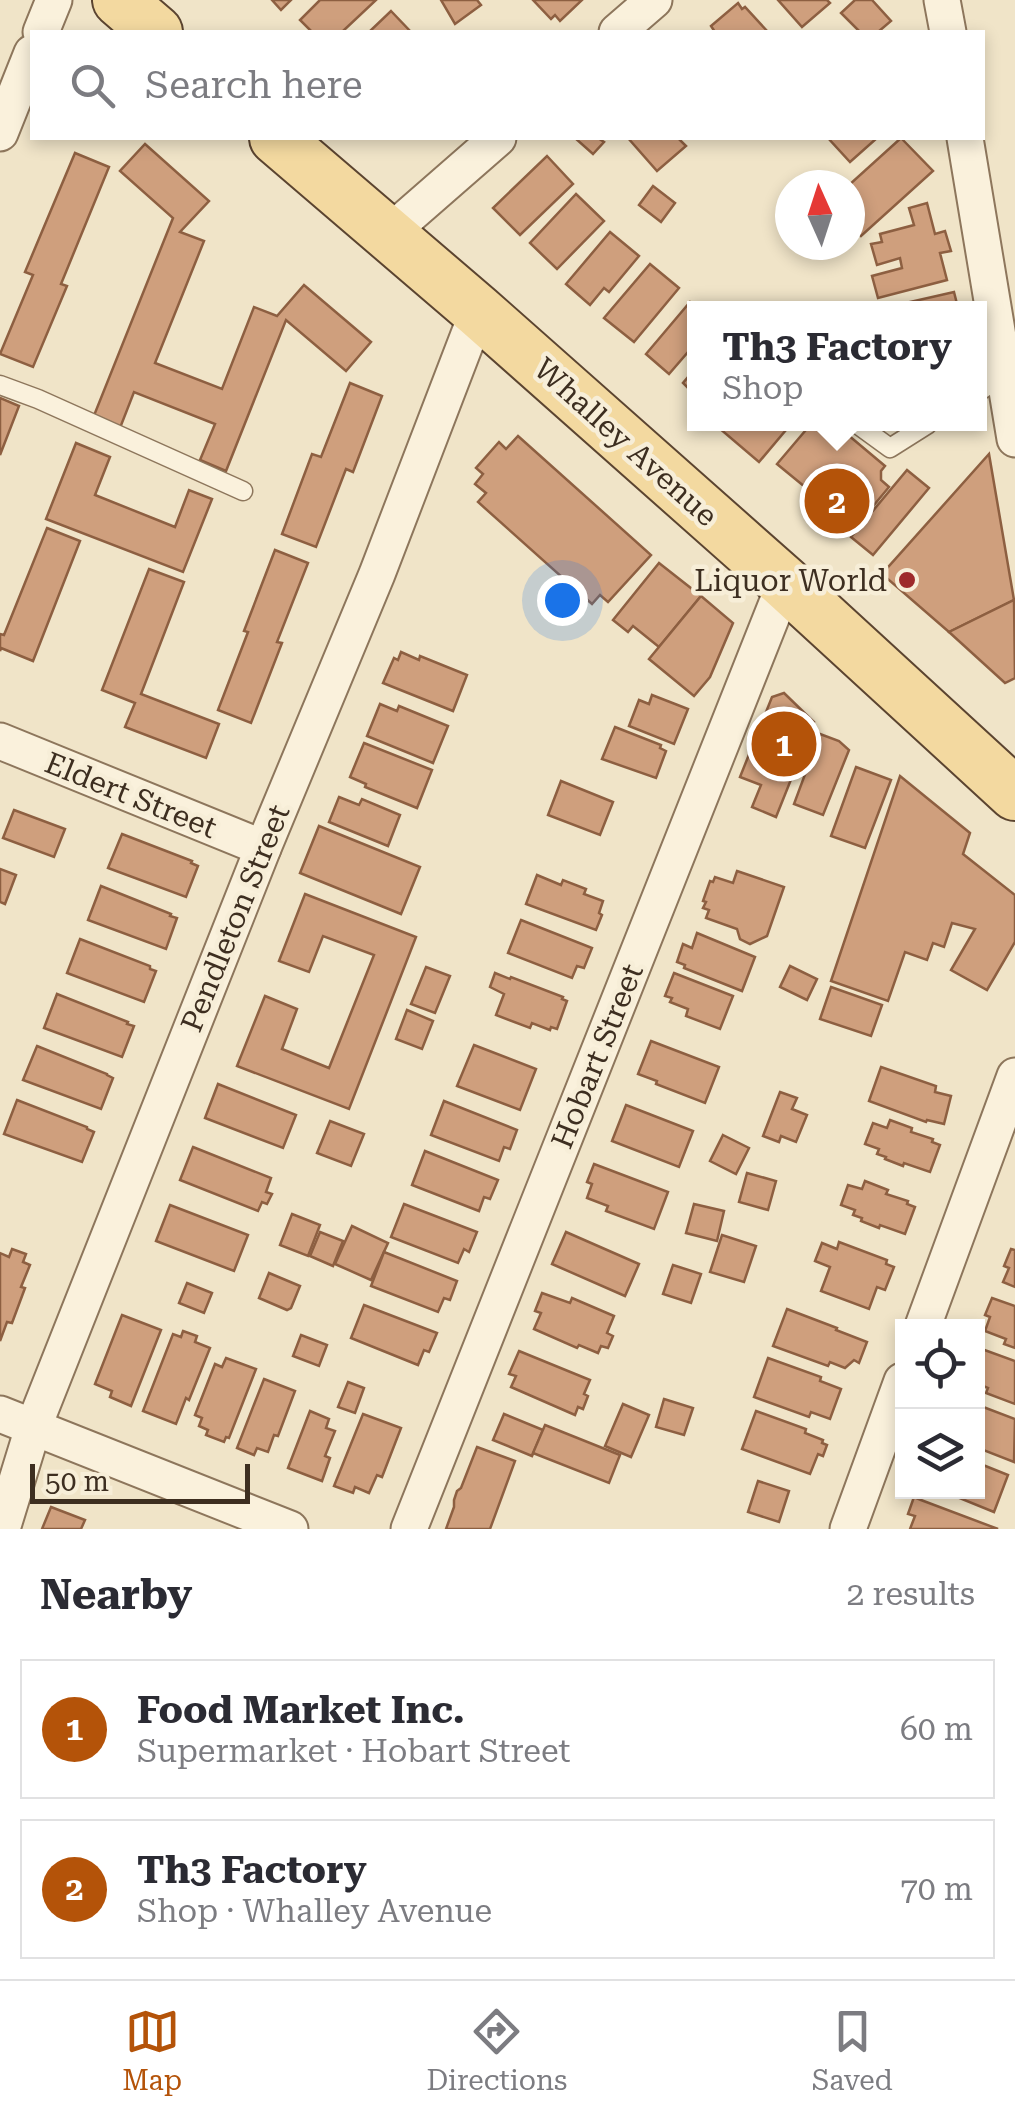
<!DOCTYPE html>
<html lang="en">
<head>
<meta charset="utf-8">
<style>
  :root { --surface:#fff; --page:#f2f2f3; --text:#2b2b33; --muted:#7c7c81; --line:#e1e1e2; --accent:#b45309 }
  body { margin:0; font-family:"Roboto Serif",serif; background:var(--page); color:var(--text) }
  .controls { position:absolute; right:30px; bottom:30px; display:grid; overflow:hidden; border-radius:0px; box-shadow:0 5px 15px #0003 }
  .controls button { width:90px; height:90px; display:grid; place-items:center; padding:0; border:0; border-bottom:2px solid var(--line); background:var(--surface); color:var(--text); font:50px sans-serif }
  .compass { position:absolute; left:775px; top:170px; width:90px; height:90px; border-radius:50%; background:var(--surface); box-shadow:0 5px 15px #0003; rotate:357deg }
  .scale { position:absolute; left:30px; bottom:25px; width:220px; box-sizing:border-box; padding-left:10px; border:5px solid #3d2e20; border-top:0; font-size:28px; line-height:35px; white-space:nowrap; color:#3d2e20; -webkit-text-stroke:8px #f7eed8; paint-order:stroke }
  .you { position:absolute; left:562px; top:600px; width:35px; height:35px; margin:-25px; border:8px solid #fff; border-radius:50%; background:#1a73e8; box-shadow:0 0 0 15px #1a73e833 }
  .badge { display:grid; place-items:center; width:65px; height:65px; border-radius:50%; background:var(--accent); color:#fff; font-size:32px; font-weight:700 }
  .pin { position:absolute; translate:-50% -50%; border:5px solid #fff; box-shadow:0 2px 10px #0006 }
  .popup { position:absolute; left:687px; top:301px; width:300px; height:130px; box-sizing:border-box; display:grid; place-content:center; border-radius:0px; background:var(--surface); filter:drop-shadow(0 2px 8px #0005); font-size:32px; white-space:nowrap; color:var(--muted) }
  .popup b { font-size:38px; color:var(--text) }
  .popup::after { content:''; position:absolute; left:50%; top:100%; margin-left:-20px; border:20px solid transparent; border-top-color:var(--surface) }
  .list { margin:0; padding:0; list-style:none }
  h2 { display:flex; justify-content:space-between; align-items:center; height:130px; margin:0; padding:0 40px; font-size:42px }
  h2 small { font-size:32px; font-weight:400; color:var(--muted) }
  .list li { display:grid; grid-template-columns:65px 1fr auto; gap:30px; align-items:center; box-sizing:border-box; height:140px; margin:0 20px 20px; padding:0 20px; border:2px solid var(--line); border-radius:0px }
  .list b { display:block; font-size:38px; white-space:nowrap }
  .list p { margin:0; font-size:32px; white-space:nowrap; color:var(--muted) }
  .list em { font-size:32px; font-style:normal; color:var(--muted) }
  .icon { flex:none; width:55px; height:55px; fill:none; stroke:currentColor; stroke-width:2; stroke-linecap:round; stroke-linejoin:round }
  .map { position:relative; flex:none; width:1015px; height:1529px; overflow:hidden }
  .search { position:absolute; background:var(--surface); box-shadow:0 5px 15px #0003; left:30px; right:30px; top:30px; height:110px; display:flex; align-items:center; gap:25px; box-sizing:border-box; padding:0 35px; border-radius:0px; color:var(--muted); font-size:38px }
  .sheet { height:450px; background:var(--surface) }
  nav { display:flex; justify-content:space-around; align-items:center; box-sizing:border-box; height:140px; border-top:2px solid var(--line); background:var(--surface); font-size:28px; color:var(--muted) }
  nav a { display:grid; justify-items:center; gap:5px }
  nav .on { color:var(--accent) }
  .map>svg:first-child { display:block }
  .building { fill:#cf9f7d; stroke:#8d5f41; stroke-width:2.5 }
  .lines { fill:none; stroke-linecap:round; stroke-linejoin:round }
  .service-casing { stroke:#8d765c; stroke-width:21 }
  .minor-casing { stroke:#8d765c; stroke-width:39 }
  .primary-casing { stroke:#5b4430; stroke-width:56 }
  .service { stroke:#faf1dc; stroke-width:18 }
  .minor { stroke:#faf1dc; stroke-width:35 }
  .primary { stroke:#f3d9a0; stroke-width:52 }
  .poi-dot { fill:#9e2a2b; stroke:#f7eed8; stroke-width:4 }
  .labels { text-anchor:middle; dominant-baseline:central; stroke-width:9; stroke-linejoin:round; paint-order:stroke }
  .street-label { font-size:30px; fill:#3d2e20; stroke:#f7eed8 }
  .poi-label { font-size:30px; fill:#3d2e20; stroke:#f7eed8; text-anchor:end }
</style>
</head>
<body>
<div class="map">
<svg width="1015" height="1529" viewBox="0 0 1015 1529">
  <rect width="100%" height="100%" fill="#f0e4c8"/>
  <!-- building -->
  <g class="building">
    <path d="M272,0H291L281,10Z"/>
    <path d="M320,0H376L342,32H312L300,20Z"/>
    <path d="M441,0H477L481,5L455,24Z"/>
    <path d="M533,0H582L560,21L555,15L551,19Z"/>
    <path d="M778,0H827L830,3L802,27Z"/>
    <path d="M855,0H872L891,21L878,32H860L841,13Z"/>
    <path d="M738,3L742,9L745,7L768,32H715L711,26Z"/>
    <path d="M391,11L411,32H369Z"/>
    <path d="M575,138H598L604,142L593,154Z"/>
    <path d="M628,138H678L686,146L657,171Z"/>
    <path d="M828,138H877L850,162Z"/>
    <path d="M901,138L933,171L861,236L850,224L849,185Z"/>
    <path d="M145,144L209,201L180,232L204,241L155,363L222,389L254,307L277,316L304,285L371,342L346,371L286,320L226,471L200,460L215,424L134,392L120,428L93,418L173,218L120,171Z"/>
    <path d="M75,153L109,167L61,284L67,286L33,367L0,354L33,275L25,272Z"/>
    <path d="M547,156L573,184L520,235L493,208Z"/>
    <path d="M653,186L675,203L661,222L639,205Z"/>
    <path d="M576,194L604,221L557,269L530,243Z"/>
    <path d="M927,203L935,234L945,231L951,251L940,253L947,280L878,298L872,276L902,268L900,258L877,265L871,244L882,242L880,234L914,225L909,208Z"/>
    <path d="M610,232L639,256L609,292L604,288L590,305L566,284Z"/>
    <path d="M650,264L679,288L634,342L604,318Z"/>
    <path d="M954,292L958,308H888V307Z"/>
    <path d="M690,302L697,308H694V345L669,374L646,354Z"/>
    <path d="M694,370V394L683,383Z"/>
    <path d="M350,383L382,396L353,472L346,469L316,547L282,534L312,454L321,457Z"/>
    <path d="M0,398L19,406L0,455Z"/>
    <path d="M723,424H791L759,462L719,428Z"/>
    <path d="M811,424H835L885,466L881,471V480L889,487L855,528L777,464Z"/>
    <path d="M518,436L651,555L608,602L600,595L592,604L478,502L486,493L475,484L483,474L476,468L499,442L506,449Z"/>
    <path d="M76,443L110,457L95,495L175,527L189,490L212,499L183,572L46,519Z"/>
    <path d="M989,454L1014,600L949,632L882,574Z"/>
    <path d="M907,470L929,488L873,555L851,537Z"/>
    <path d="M47,528L80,541L33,661L1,648L0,651V634L4,635Z"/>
    <path d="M275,550L308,563L277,642L282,643L251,723L218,710L248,632L244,631Z"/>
    <path d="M659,563L701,596L659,647L633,626L628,632L613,620Z"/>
    <path d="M149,569L184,582L141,694L219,724L206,758L125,727L135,703L102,690Z"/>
    <path d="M701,596L733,623L710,677L694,696L649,659Z"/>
    <path d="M1014,600L1015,678L1005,683L949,632Z"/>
    <path d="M401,652L419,660L420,656L467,675L453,711L383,683L394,658L398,660Z"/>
    <path d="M784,693L814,722L776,817L752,807L761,785L740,777L772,697Z"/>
    <path d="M652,695L688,709L674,744L629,726L639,700L649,704Z"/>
    <path d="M380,704L397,711L399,706L448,726L433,763L367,736Z"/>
    <path d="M615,727L661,745L660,748L666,751L656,778L602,759Z"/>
    <path d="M820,734L839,741L849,750L823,815L794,804Z"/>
    <path d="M364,743L432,770L417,808L365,787L366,784L350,777Z"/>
    <path d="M856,767L891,780L865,848L831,836Z"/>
    <path d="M900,776L970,833L963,854L1015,895V942L987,990L951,970L975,929L952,923L944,947L933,943L927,960L905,952L888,1001L831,981Z"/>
    <path d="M561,781L613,802L600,835L548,815Z"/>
    <path d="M339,797L359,805L362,799L400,815L388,846L329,822Z"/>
    <path d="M14,810L65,829L54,857L3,838Z"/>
    <path d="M319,826L420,867L401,914L300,873Z"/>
    <path d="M122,834L192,861L191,863L198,866L186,897L108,868Z"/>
    <path d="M0,869L16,875L5,904L0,902Z"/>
    <path d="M737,871L784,887L767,936L750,944L740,939L737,929L706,918L709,910L703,908L706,902L703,901L710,881L713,882L715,877L733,883Z"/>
    <path d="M537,875L561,885L563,880L586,889L584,894L603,901L599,913L602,915L596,930L526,904Z"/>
    <path d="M101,886L171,914L170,916L177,918L166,949L88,920Z"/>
    <path d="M305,894L416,937L349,1109L237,1066L265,996L297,1009L282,1049L329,1068L374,955L323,936L309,972L279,961Z"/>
    <path d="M521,920L592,948L584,968L577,966L572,978L508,953Z"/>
    <path d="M697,933L755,957L742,991L684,968L685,965L677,962L683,944L692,948Z"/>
    <path d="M80,939L150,966V969L156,971L144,1002L67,973Z"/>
    <path d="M790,966L817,979L807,1000L780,987Z"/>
    <path d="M426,967L450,976L435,1013L411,1004Z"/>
    <path d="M495,973L510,979L511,977L563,997L562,999L567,1001L557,1029L551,1027L550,1030L532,1023L530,1028L496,1015L504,994L490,987Z"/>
    <path d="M674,973L733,996L720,1029L686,1016L688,1009L670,1002L672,998L665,996Z"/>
    <path d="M831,987L882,1005L871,1036L820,1019Z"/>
    <path d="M57,994L128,1022L127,1024L134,1026L122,1057L44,1028Z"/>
    <path d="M407,1010L433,1021L422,1049L396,1039Z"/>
    <path d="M651,1041L719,1067L705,1103L656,1084L657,1081L638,1074Z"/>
    <path d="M474,1045L536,1069L520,1110L457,1086Z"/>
    <path d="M37,1046L107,1074V1075L113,1078L101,1109L23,1080Z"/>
    <path d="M881,1067L936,1086L935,1092L951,1096L944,1124L927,1120L926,1122L869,1101Z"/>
    <path d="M218,1084L296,1115L283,1148L205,1118Z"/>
    <path d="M780,1092L797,1098L792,1109L807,1115L796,1142L781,1136L779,1142L763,1136Z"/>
    <path d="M17,1100L87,1127V1129L94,1132L82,1162L4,1134Z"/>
    <path d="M444,1101L517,1130L510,1149L504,1147L499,1161L431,1135Z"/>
    <path d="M626,1105L693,1131L679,1167L612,1141Z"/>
    <path d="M890,1120L912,1128L911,1132L933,1139L932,1142L940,1145L930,1172L904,1163L903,1166L885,1159L886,1157L877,1154L879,1149L865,1144L873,1123L887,1128Z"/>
    <path d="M330,1121L364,1134L351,1166L317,1153Z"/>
    <path d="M723,1135L749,1148L736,1174L710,1161Z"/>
    <path d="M193,1147L271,1178L266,1192L272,1194L267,1204L262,1202L258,1211L180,1180Z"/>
    <path d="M425,1151L498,1180L490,1199L484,1197L479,1211L412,1185Z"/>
    <path d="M594,1164L668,1192L654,1229L606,1211L608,1206L587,1198L592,1184L587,1182Z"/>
    <path d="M747,1173L776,1181L768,1210L739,1202Z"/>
    <path d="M865,1181L888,1190L886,1194L908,1201L907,1204L915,1207L905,1234L880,1225L879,1228L861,1221L862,1218L853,1215L855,1210L841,1205L848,1185L862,1189Z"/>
    <path d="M404,1204L477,1232L469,1252L464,1249L458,1263L391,1237Z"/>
    <path d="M694,1204L724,1211L717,1241L686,1233Z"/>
    <path d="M170,1205L248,1235L234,1271L156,1241Z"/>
    <path d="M292,1214L320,1225L308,1256L280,1245Z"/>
    <path d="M352,1226L388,1243L371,1280L335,1264Z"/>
    <path d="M320,1232L343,1241L333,1266L310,1256Z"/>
    <path d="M566,1232L639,1264L625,1296L552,1264Z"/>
    <path d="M722,1235L756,1246L744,1282L710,1272Z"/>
    <path d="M839,1242L887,1260L886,1264L894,1267L885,1290L877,1287L869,1309L821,1291L830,1267L815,1261L822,1243L837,1249Z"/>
    <path d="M12,1249L26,1254L23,1262L30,1265L21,1287L25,1288L12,1323L7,1322L0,1341V1253L9,1257Z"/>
    <path d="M1011,1249L1015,1250V1287L1003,1282L1009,1268L1004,1266Z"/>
    <path d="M384,1252L457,1281L450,1300L444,1298L438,1312L371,1286Z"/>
    <path d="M673,1265L701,1274L691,1303L663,1294Z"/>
    <path d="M269,1273L300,1286L291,1308L287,1310L259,1298Z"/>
    <path d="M187,1283L212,1293L204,1313L179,1303Z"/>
    <path d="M542,1293L570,1303L572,1298L614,1316L607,1333L613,1336L608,1348L601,1346L598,1353L579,1345L577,1348L534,1329L541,1313L535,1311Z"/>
    <path d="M992,1298L1015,1306V1348L1004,1344L1006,1339L985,1331L990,1317L985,1315Z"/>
    <path d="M364,1305L437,1333L429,1352L424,1350L418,1365L351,1338Z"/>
    <path d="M787,1309L837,1328L836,1330L867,1342L859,1363L854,1360L845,1368L830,1362L828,1366L773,1346Z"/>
    <path d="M122,1315L161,1330L131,1406L110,1397L112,1391L95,1384Z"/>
    <path d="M183,1331L197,1336L195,1342L210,1348L189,1400L186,1398L176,1424L143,1411L173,1334L181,1337Z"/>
    <path d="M301,1335L327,1345L319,1366L293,1356Z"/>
    <path d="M979,1348L1015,1361V1404L986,1393L988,1388L978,1384Z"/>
    <path d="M519,1351L590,1380L584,1394L588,1396L583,1409L578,1407L575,1415L511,1387L516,1376L509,1374Z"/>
    <path d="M226,1358L256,1369L229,1438L226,1437L224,1442L206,1435L208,1430L199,1426L202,1418L195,1415L215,1364L222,1367Z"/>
    <path d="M768,1358L821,1377L820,1381L841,1389L830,1419L811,1412L809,1417L754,1397Z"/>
    <path d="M264,1379L295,1391L278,1436L274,1435L268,1452L257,1448L254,1455L237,1448Z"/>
    <path d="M348,1382L364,1388L355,1413L338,1407Z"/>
    <path d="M664,1399L693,1408L684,1435L656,1427Z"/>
    <path d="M623,1404L649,1415L631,1457L605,1446Z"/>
    <path d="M978,1405L1015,1419L1014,1462L978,1448Z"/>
    <path d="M310,1411L329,1419L326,1428L335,1431L325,1456L330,1458L322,1481L288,1468Z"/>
    <path d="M756,1411L806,1429L805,1433L823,1440L822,1443L827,1445L823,1456L818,1454L810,1474L742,1449Z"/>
    <path d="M363,1414L401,1428L382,1477L377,1475L369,1493L355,1487L353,1493L334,1486Z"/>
    <path d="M504,1414L543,1430L532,1456L493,1440Z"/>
    <path d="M545,1425L620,1455L609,1483L533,1453Z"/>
    <path d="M477,1447L515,1461L490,1529H446L454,1507V1500L457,1491L461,1488Z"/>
    <path d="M978,1463L1008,1475L994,1512L947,1493V1492H978Z"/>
    <path d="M758,1481L789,1491L779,1522L748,1512Z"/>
    <path d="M914,1497L921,1500L998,1529H910L915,1516L908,1514Z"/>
    <path d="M51,1507L85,1520L81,1529H42Z"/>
  </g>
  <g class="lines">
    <!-- service casing -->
    <g class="service-casing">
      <g id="service">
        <path d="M0,385L38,399L243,491"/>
        <path d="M980,391L1004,374"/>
        <path d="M857,424L890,448L928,424"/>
      </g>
    </g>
    <!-- minor casing -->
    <g class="minor-casing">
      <g id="minor">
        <path d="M942,0L948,32"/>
        <path d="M41,32L54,0"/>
        <path d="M617,32L654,0"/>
        <path d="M0,133L32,53"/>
        <path d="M965,138L1015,439"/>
        <path d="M388,234L498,138"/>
        <path d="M0,741L263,848"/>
        <path d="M923,1326L1015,1076"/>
        <path d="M0,1414L290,1529"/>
        <path d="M2,1529L33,1428L263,848L377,574L478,311"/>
        <path d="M409,1529L785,583"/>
        <path d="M848,1529L902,1381"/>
      </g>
    </g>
    <!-- primary casing -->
    <g class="primary-casing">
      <g id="primary">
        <path d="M119,0L156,32"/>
        <path d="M276,138L478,311L785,583L1015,794"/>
      </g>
    </g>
    <!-- service -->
    <use href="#service" class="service"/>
    <!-- minor -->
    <use href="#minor" class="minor"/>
    <!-- primary -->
    <use href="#primary" class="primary"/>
  </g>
  <!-- markers -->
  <circle class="poi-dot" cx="907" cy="580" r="10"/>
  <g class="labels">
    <!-- street labels -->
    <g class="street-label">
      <text transform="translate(626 442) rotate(42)">Whalley Avenue</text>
      <text transform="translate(131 795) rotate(22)">Eldert Street</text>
      <text transform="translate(235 918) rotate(-68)">Pendleton Street</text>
      <text transform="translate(597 1056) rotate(-68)">Hobart Street</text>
    </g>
    <!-- poi labels -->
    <g class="poi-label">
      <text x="887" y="580">Liquor World</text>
    </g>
  </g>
</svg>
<div class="controls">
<button><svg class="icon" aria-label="locate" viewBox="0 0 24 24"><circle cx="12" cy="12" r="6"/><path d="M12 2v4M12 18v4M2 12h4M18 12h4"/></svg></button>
<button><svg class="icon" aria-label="layers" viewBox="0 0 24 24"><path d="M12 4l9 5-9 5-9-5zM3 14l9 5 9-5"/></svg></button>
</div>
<svg class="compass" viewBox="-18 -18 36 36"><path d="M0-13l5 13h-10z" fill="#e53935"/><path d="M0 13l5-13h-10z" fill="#7c7c81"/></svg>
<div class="scale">50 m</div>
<div class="you"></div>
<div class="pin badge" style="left:784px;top:744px">1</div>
<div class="pin badge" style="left:837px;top:501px">2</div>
<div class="popup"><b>Th3 Factory</b>Shop</div>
<div class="search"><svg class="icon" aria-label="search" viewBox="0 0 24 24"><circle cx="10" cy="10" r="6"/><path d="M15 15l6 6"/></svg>Search here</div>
</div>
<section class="sheet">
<h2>Nearby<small>2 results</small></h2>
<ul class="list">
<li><span class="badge">1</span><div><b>Food Market Inc.</b><p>Supermarket · Hobart Street</p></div><em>60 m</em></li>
<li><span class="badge">2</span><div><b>Th3 Factory</b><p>Shop · Whalley Avenue</p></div><em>70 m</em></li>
</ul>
</section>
<nav>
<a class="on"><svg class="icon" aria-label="map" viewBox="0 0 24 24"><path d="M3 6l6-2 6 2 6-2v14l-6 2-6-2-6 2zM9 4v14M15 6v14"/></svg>Map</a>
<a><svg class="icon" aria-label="directions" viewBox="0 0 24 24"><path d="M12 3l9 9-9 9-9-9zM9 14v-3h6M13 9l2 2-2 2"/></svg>Directions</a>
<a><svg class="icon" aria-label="saved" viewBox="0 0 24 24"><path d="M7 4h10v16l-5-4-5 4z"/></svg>Saved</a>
</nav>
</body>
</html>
